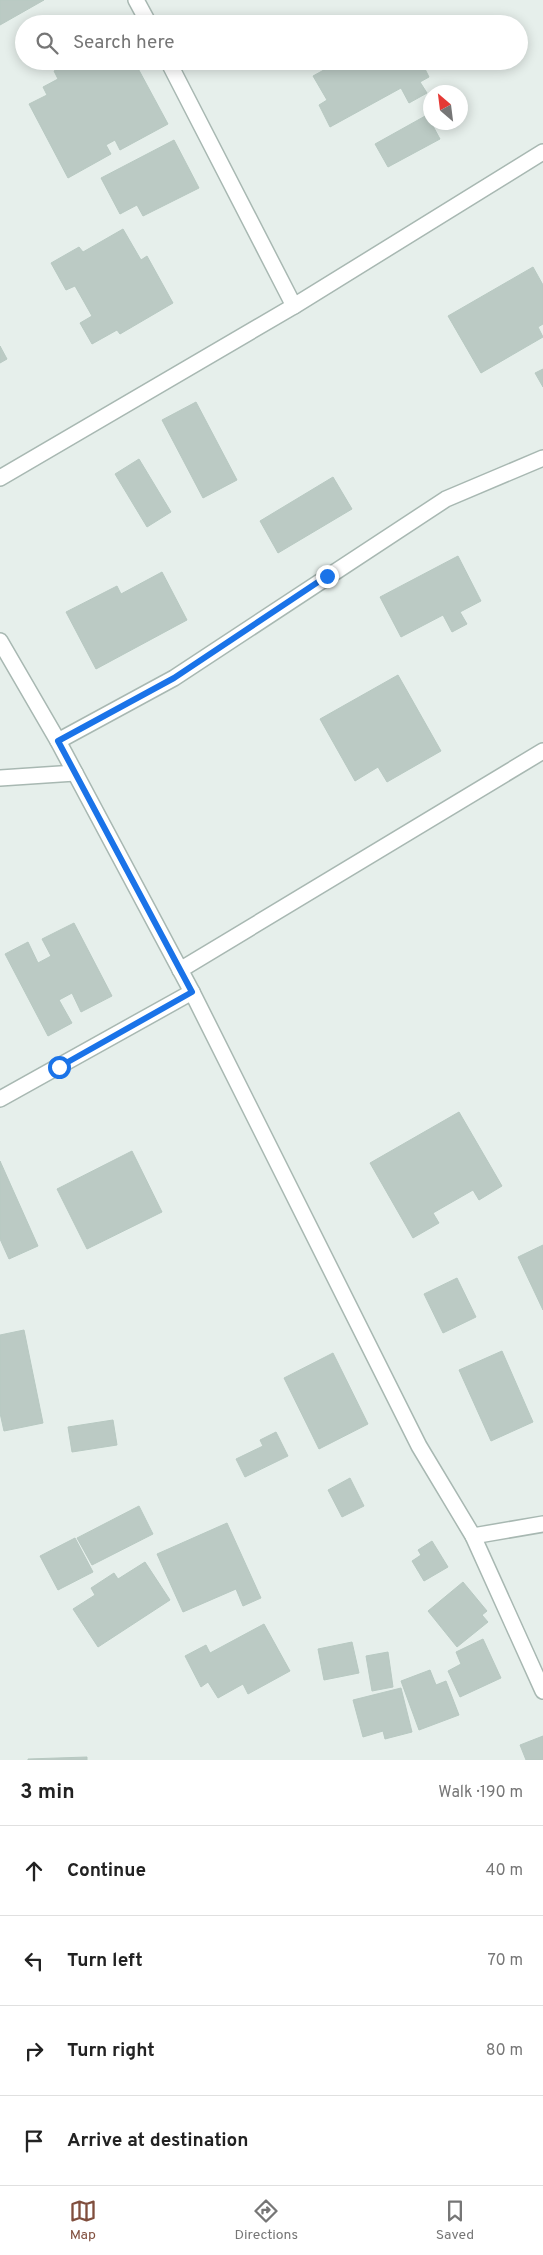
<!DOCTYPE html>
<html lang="en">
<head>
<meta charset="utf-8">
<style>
  :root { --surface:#fff; --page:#f2f2f2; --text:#222; --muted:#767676; --line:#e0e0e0; --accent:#804e3d }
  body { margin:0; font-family:Overpass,sans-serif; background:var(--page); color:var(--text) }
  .compass { position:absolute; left:423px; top:85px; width:45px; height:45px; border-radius:50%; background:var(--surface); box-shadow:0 2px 12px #0003; rotate:332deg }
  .stop { position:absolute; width:15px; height:15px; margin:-11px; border:4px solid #1a73e8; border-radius:50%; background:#fff }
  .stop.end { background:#1a73e8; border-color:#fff; box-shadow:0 1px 5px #0008 }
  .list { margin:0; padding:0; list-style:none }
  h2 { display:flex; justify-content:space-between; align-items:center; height:65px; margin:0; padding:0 20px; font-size:21px }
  h2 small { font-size:16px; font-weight:400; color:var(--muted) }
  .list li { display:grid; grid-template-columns:32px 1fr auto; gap:15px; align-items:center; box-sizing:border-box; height:90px; padding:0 20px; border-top:1px solid var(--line) }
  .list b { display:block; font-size:19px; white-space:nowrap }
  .list em { font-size:16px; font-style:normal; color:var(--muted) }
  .icon { flex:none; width:28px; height:28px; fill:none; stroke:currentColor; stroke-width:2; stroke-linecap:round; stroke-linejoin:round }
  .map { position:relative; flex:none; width:543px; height:1760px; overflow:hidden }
  .search { position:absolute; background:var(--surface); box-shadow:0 2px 12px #0003; left:15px; right:15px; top:15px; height:55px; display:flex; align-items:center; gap:12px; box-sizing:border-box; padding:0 18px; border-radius:28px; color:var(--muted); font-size:19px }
  .sheet { height:425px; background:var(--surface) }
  nav { display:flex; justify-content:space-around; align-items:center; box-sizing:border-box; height:70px; border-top:1px solid var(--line); background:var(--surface); font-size:14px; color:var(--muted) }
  nav a { display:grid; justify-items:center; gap:2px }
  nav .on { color:var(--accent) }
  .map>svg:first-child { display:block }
  .building { fill:#bbcac4; stroke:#b8c9c2 }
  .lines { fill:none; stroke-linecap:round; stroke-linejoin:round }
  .minor-casing { stroke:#a8b8b2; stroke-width:18 }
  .minor { stroke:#fff; stroke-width:15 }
  .route { stroke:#1a73e8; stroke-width:6 }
</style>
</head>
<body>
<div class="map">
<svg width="543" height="1760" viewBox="0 0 543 1760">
  <rect width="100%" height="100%" fill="#e6efeb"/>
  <!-- building -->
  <g class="building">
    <path d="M0,0H44L0,25Z"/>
    <path d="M73,61H96L97,63L101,61H116L117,65L124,61H134L168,124L120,150L115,140L106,145L111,154L68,178L29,104L47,95L43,87L58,79L54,71Z"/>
    <path d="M340,61H421L429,77L420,82L427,93L409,103L401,88L330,127L319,105L327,100L313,76Z"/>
    <path d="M427,115L440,139L388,167L375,144Z"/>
    <path d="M174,140L199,188L143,216L137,205L120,214L101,178Z"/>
    <path d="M123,229L141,260L147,256L173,303L120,334L117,330L92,344L80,323L92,316L75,286L66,290L51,263L79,247L83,252Z"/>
    <path d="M533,267L543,285V324L538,327L543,337L481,373L448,316Z"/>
    <path d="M0,346L7,359L0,363Z"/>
    <path d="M543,369V387L535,373Z"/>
    <path d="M196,402L237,480L203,498L162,420Z"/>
    <path d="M139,459L171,512L147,527L115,474Z"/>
    <path d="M333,477L352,509L278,553L260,521Z"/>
    <path d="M458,556L481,601L460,612L467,624L452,632L443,615L401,637L380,597Z"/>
    <path d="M162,572L187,620L96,669L66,612L117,586L121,594Z"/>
    <path d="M398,675L441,751L387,782L378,767L355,781L320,719Z"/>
    <path d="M74,923L112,996L81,1012L72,993L59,1000L72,1023L48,1036L5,954L28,942L38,963L51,956L42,939Z"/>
    <path d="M459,1112L502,1186L479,1200L473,1190L433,1213L439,1223L413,1238L370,1163Z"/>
    <path d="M132,1151L162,1212L87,1249L57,1189Z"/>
    <path d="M0,1161L38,1246L9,1259L0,1239Z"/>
    <path d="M543,1245V1310L518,1257Z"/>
    <path d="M457,1278L476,1317L443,1333L424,1294Z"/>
    <path d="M24,1330L43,1423L4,1431L0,1413V1335Z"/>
    <path d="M502,1351L533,1422L491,1441L459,1370Z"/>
    <path d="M333,1353L368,1424L319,1449L284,1378Z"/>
    <path d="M113,1420L117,1445L72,1452L68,1427Z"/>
    <path d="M276,1432L288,1456L245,1477L236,1459L263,1446L260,1440Z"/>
    <path d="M350,1478L364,1506L342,1517L328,1490Z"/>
    <path d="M139,1506L153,1534L92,1565L77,1538Z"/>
    <path d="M227,1523L261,1598L243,1606L236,1589L183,1612L157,1554Z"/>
    <path d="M75,1538L93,1572L58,1590L40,1556Z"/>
    <path d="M432,1541L448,1567L424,1581L412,1561L421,1555L418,1550Z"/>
    <path d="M145,1562L170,1600L98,1647L73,1609L95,1595L91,1588L114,1573L118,1579Z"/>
    <path d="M463,1582L487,1611L482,1615L488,1622L457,1647L428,1611Z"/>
    <path d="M264,1624L290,1671L248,1694L243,1684L218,1698L208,1682L201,1687L185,1656L206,1645L210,1653Z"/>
    <path d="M483,1639L501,1678L460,1697L448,1671L461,1664L456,1652Z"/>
    <path d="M352,1642L359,1673L324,1680L318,1649Z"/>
    <path d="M388,1652L393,1687L372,1691L366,1656Z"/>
    <path d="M430,1670L436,1685L446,1681L459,1715L419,1730L401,1681Z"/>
    <path d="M401,1688L412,1732L385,1739L383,1731L363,1737L353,1700Z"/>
    <path d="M543,1736V1760H526L520,1745Z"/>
    <path d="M87,1757V1760H28V1759Z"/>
  </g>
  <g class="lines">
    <!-- minor casing -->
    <g class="minor-casing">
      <g id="minor">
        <path d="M136,0L149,24"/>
        <path d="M168,61L294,306"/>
        <path d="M0,478L294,306L543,152"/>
        <path d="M0,641L58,741L192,992L419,1446L473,1536L543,1691"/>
        <path d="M58,741L174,678L446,499L543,458"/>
        <path d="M0,778L75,773"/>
        <path d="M180,970L543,751"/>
        <path d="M0,1099L192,992"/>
        <path d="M473,1536L543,1524"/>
      </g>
    </g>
    <!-- minor -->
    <use href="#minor" class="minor"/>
  </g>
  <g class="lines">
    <!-- route -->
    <path class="route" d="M59,1067L192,992L58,741L174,678L327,576"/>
  </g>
</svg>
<svg class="compass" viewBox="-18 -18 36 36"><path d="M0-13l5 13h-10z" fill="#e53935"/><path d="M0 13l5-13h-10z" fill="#767676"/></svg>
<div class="stop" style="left:59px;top:1067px"></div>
<div class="stop end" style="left:327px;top:576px"></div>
<div class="search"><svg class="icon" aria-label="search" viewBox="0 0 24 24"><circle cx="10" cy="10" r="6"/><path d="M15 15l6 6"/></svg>Search here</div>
</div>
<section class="sheet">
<h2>3 min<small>Walk · 190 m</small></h2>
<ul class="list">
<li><svg class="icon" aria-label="ahead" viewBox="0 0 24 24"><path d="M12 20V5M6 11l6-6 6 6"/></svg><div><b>Continue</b></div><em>40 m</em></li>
<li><svg class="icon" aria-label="left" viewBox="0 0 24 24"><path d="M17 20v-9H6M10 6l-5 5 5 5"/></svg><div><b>Turn left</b></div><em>70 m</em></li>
<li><svg class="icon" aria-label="right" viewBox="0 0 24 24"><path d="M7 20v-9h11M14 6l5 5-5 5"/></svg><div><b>Turn right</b></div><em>80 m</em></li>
<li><svg class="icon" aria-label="arrive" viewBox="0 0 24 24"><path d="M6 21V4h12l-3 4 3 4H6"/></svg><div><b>Arrive at destination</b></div></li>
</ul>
</section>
<nav>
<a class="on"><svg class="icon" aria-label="map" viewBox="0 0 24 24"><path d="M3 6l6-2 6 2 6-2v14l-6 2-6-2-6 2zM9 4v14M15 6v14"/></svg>Map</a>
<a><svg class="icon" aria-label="directions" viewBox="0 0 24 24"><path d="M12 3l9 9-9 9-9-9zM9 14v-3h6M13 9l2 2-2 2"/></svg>Directions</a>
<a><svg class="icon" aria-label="saved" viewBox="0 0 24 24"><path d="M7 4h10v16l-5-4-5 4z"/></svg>Saved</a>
</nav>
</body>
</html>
